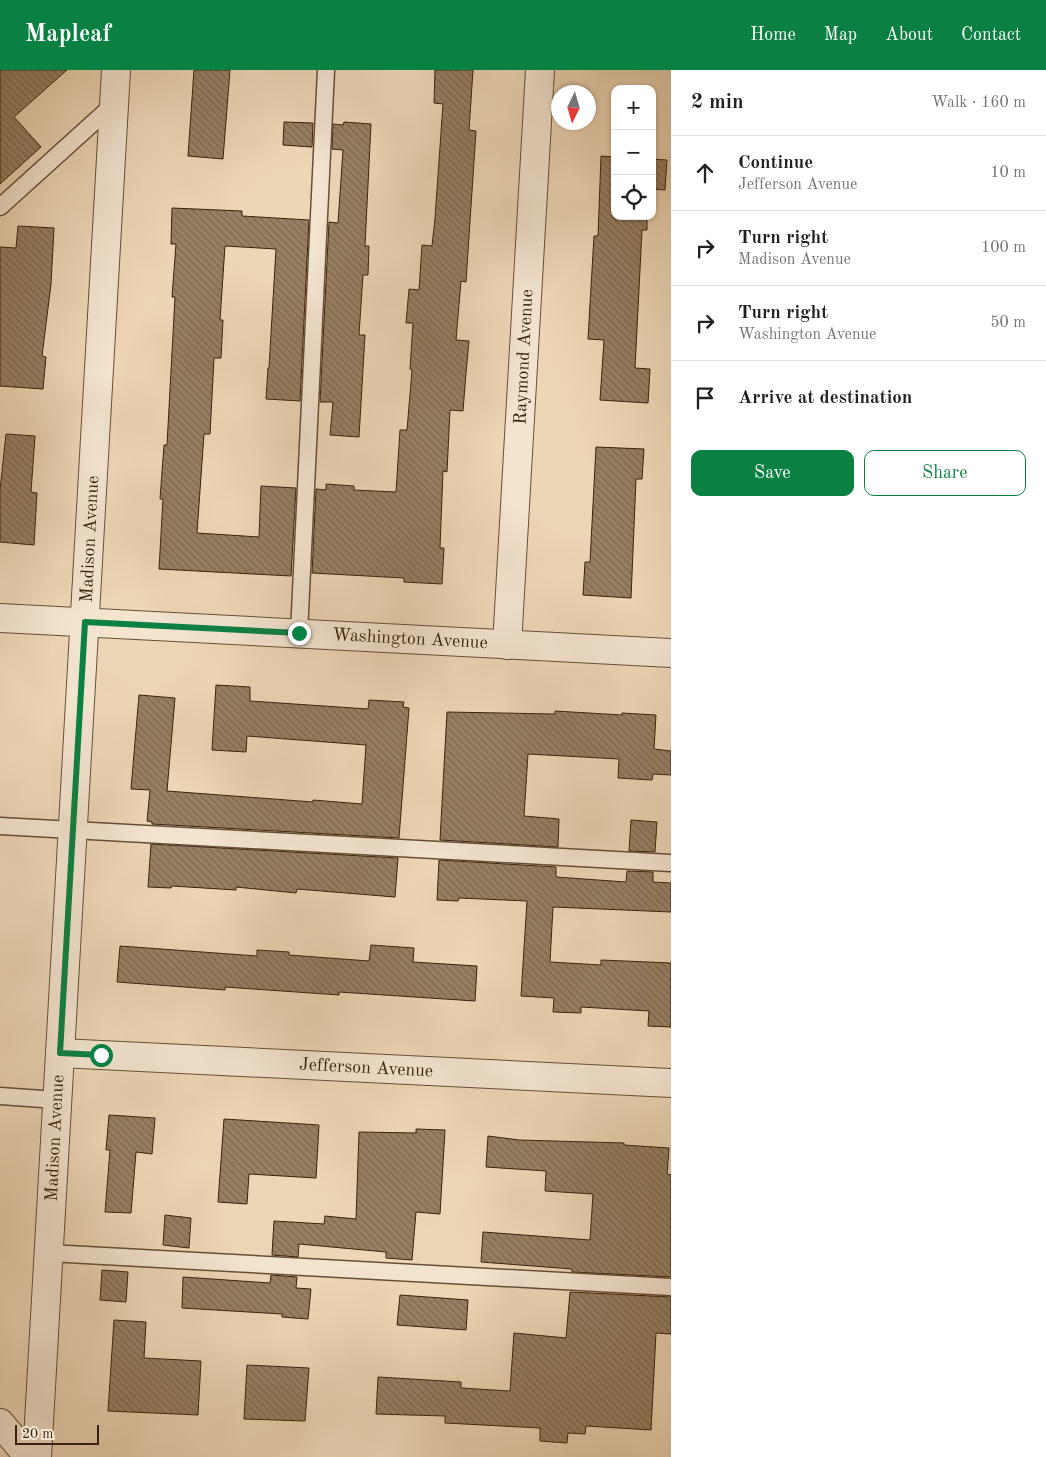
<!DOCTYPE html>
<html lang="en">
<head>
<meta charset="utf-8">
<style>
  :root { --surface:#fff; --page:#f6f6f6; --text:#202124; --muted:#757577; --line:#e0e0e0; --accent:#0b8043 }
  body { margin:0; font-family:"Old Standard TT",serif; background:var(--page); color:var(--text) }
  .controls { position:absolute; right:15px; top:15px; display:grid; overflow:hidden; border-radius:10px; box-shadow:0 1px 4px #0004 }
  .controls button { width:45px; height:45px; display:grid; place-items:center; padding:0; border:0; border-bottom:1px solid var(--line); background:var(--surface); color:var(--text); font:25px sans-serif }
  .compass { position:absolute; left:551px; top:15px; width:45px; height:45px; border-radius:50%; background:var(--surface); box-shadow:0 1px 4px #0004; rotate:185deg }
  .scale { position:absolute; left:15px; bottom:12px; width:84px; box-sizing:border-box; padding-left:5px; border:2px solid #39220b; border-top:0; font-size:14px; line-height:18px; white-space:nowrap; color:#39220b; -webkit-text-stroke:4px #f3e4d0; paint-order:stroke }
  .stop { position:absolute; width:15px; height:15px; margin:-11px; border:4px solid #0b8043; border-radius:50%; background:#fff }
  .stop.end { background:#0b8043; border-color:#fff; box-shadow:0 1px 5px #0008 }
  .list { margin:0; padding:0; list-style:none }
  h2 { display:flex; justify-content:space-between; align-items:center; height:65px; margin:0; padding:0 20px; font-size:21px }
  h2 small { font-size:16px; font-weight:400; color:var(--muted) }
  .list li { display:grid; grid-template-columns:32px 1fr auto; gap:15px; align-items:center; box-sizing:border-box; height:75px; padding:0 20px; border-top:1px solid var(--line) }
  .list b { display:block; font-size:19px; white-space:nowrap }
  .list p { margin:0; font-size:16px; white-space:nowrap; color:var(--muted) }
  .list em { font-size:16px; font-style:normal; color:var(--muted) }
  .actions { display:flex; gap:10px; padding:15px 20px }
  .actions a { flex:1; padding:11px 0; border:1px solid var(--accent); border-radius:10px; text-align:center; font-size:18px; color:var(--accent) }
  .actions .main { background:var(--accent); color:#fff }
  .icon { flex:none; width:28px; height:28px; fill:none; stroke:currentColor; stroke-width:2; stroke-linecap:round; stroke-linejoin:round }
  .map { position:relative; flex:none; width:671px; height:1387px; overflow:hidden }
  header { display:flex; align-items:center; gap:30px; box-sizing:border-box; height:70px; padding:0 25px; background:var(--accent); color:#fff }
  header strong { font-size:24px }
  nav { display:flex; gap:28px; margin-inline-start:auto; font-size:18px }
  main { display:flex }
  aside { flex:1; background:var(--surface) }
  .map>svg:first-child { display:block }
  .building { fill:url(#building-back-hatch); stroke:#39220b }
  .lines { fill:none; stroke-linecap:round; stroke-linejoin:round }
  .service-casing { stroke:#664f36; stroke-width:19 }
  .minor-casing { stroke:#664f36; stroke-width:30 }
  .tertiary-casing { stroke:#664f36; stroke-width:30 }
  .service { stroke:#f3e4d0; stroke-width:16 }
  .minor { stroke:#f3e4d0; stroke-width:28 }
  .tertiary { stroke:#f3e4d0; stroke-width:28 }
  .route { stroke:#0b8043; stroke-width:6 }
  .labels { text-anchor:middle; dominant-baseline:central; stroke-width:5; stroke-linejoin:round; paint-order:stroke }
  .street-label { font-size:18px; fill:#39220b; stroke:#f3e4d0 }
</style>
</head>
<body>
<header>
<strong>Mapleaf</strong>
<nav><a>Home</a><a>Map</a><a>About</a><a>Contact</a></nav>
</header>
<main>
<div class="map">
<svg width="671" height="1387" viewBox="0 0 671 1387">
  <defs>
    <pattern id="building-back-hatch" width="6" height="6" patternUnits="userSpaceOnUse" patternTransform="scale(1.25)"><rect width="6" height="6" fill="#978064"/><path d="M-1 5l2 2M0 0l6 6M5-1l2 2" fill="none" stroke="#7c6851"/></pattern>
  </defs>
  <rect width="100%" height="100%" fill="#edd6b6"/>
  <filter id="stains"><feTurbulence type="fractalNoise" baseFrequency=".004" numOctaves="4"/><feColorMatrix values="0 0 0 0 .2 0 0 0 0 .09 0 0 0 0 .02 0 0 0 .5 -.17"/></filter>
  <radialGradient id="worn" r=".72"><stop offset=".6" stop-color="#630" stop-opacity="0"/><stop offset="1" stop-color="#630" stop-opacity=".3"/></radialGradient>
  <!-- building -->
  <g class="building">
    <path d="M0,0H67L14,47L41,77L0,114Z"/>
    <path d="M194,0H230L223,89L188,86Z"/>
    <path d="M435,0H473L469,60L476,61L466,212L461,211L456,270L469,271L466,303L463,341L450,340L447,402L443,401L440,478H444L442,514L404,512V508L312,503L316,419L326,420V414L354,416V420L396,422L400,360H407L412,300L410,299L413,253H406L409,219L419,220L422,175L432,176L435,148L443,34L434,33Z"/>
    <path d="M284,52L313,53L312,77L283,75Z"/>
    <path d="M344,52L371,54L365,176H369L368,205H363L359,265H365L359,367L330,365L333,332H320L329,152L338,153L343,80L332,79L333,54L343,55Z"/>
    <path d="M601,86L615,87V146H647V160H642L635,298L650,299L648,333L600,330L604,270L588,269L594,166H598Z"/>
    <path d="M652,89L667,90L665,120L652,119Z"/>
    <path d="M172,138L242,141V146L309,150L300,331L266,329L268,298H269L276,179L225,176L220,250H223L221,288H214L210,364H204L197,463L259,467L261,416L296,418L291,506L159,499L163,429H160L164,375H167L175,227H172L176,174H171Z"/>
    <path d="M18,156L54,158L51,214L42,286L46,287L43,319L0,316V177L16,178Z"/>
    <path d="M6,364L35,366L31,422L37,423L34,475L0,472V420Z"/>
    <path d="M596,377L644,379L642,409H636L631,528L583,525L585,492H590Z"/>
    <path d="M216,615L250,617V631L368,639L369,630L404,632L403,637L409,638L399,768L152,754V752L147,751L150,720L131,719L139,625L175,628L167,721L313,732V730L362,734L366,675L247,666L246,682L212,680Z"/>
    <path d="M555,641L622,645V643L656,645L654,679L671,681V705L653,704L652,710L618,708L619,689L528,684L524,746L559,749L558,777L440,770L447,642L555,644Z"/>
    <path d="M631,750L657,752L655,782L629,781Z"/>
    <path d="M151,774L398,788L395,827L297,819L296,823L236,817V820L172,816L171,818L148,817Z"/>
    <path d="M439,790L556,797V807L626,812L627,801L653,802V812L671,813V842L553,837L550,892L601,895V890L671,893V957L648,956L649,941L581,937V943L553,942L554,928L521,926L527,831L459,828L458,831L437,830Z"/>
    <path d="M371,875L414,878L413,892L477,896L475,931L339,922V925L225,917V920L117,912L120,876L257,886V880L289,882V885L369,891Z"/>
    <path d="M109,1045L155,1048L152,1084L136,1082L131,1143L105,1142L110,1080H106Z"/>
    <path d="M224,1049L319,1055L316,1108L249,1104L247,1134L218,1132Z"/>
    <path d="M416,1059L445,1060L440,1144L416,1142L412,1190L386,1188V1182L299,1174L298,1187L272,1185L274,1151L324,1154L325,1146L356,1149L359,1062L416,1063Z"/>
    <path d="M488,1066L519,1070L624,1073V1075L669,1078L667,1104L671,1105V1207L572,1202V1199L481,1192L483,1162L590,1170L593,1124L545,1121L546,1101L486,1097Z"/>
    <path d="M165,1145L191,1148L189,1178L163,1175Z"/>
    <path d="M102,1200L128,1202L126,1232L100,1230Z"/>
    <path d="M271,1205L297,1207L296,1218L311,1219L308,1249L282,1247V1244L182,1238L183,1207L270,1213Z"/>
    <path d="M570,1222L671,1227V1264L656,1263L651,1360L586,1356L585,1364L568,1363L567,1373L540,1371V1358L445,1353V1346L376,1344L378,1307L461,1312V1318L510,1321L514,1263L566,1268Z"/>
    <path d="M400,1225L468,1230L466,1260L397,1255Z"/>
    <path d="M114,1250L146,1252L144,1288L201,1291L198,1345L108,1341Z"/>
    <path d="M247,1295L309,1298L305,1351L244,1349Z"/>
  </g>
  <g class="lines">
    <!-- service casing -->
    <g class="service-casing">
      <g id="service">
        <path d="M0,137L114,34"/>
        <path d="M299,563L326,0"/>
        <path d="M0,756L671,793"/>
        <path d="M0,1026L57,1030"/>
        <path d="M49,1183L671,1217"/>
      </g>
    </g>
    <!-- minor casing -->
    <g class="minor-casing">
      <g id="minor">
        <path d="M507,575L540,0"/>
        <path d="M60,983L671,1013"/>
        <path d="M37,1387L116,0"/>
      </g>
    </g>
    <!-- tertiary casing -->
    <g class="tertiary-casing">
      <g id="tertiary">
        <path d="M0,548L671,583"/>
        <path d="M0,1353L29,1387"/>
      </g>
    </g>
    <!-- service -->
    <use href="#service" class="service"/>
    <!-- minor -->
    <use href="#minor" class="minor"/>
    <!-- tertiary -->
    <use href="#tertiary" class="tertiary"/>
  </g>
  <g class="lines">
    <!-- route -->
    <path class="route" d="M101,985L60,983L85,552L299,563"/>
  </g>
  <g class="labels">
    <!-- street labels -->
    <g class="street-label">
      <text transform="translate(524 287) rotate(-87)">Raymond Avenue</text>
      <text transform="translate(90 469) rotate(-87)">Madison Avenue</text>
      <text transform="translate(410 569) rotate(3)">Washington Avenue</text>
      <text transform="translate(366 998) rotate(3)">Jefferson Avenue</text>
      <text transform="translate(55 1068) rotate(-87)">Madison Avenue</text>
    </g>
  </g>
  <rect width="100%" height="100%" filter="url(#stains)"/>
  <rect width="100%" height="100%" fill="url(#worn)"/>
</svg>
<div class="controls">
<button>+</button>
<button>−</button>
<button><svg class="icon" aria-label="locate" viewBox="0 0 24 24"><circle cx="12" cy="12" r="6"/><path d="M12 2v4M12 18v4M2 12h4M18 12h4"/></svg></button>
</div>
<svg class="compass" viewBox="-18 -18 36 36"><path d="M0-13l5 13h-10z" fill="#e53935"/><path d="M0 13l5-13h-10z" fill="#757577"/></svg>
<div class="scale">20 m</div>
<div class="stop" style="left:101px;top:985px"></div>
<div class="stop end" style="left:299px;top:563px"></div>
</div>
<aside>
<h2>2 min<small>Walk · 160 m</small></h2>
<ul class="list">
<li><svg class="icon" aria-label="ahead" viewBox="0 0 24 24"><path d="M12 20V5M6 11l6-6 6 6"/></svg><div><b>Continue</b><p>Jefferson Avenue</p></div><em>10 m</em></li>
<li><svg class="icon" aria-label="right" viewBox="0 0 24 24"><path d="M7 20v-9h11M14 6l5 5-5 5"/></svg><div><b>Turn right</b><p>Madison Avenue</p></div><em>100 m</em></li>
<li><svg class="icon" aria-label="right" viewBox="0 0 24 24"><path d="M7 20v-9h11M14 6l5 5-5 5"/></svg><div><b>Turn right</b><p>Washington Avenue</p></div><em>50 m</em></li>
<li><svg class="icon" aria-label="arrive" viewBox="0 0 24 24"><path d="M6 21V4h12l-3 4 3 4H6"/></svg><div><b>Arrive at destination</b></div></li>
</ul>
<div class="actions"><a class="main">Save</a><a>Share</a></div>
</aside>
</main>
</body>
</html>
